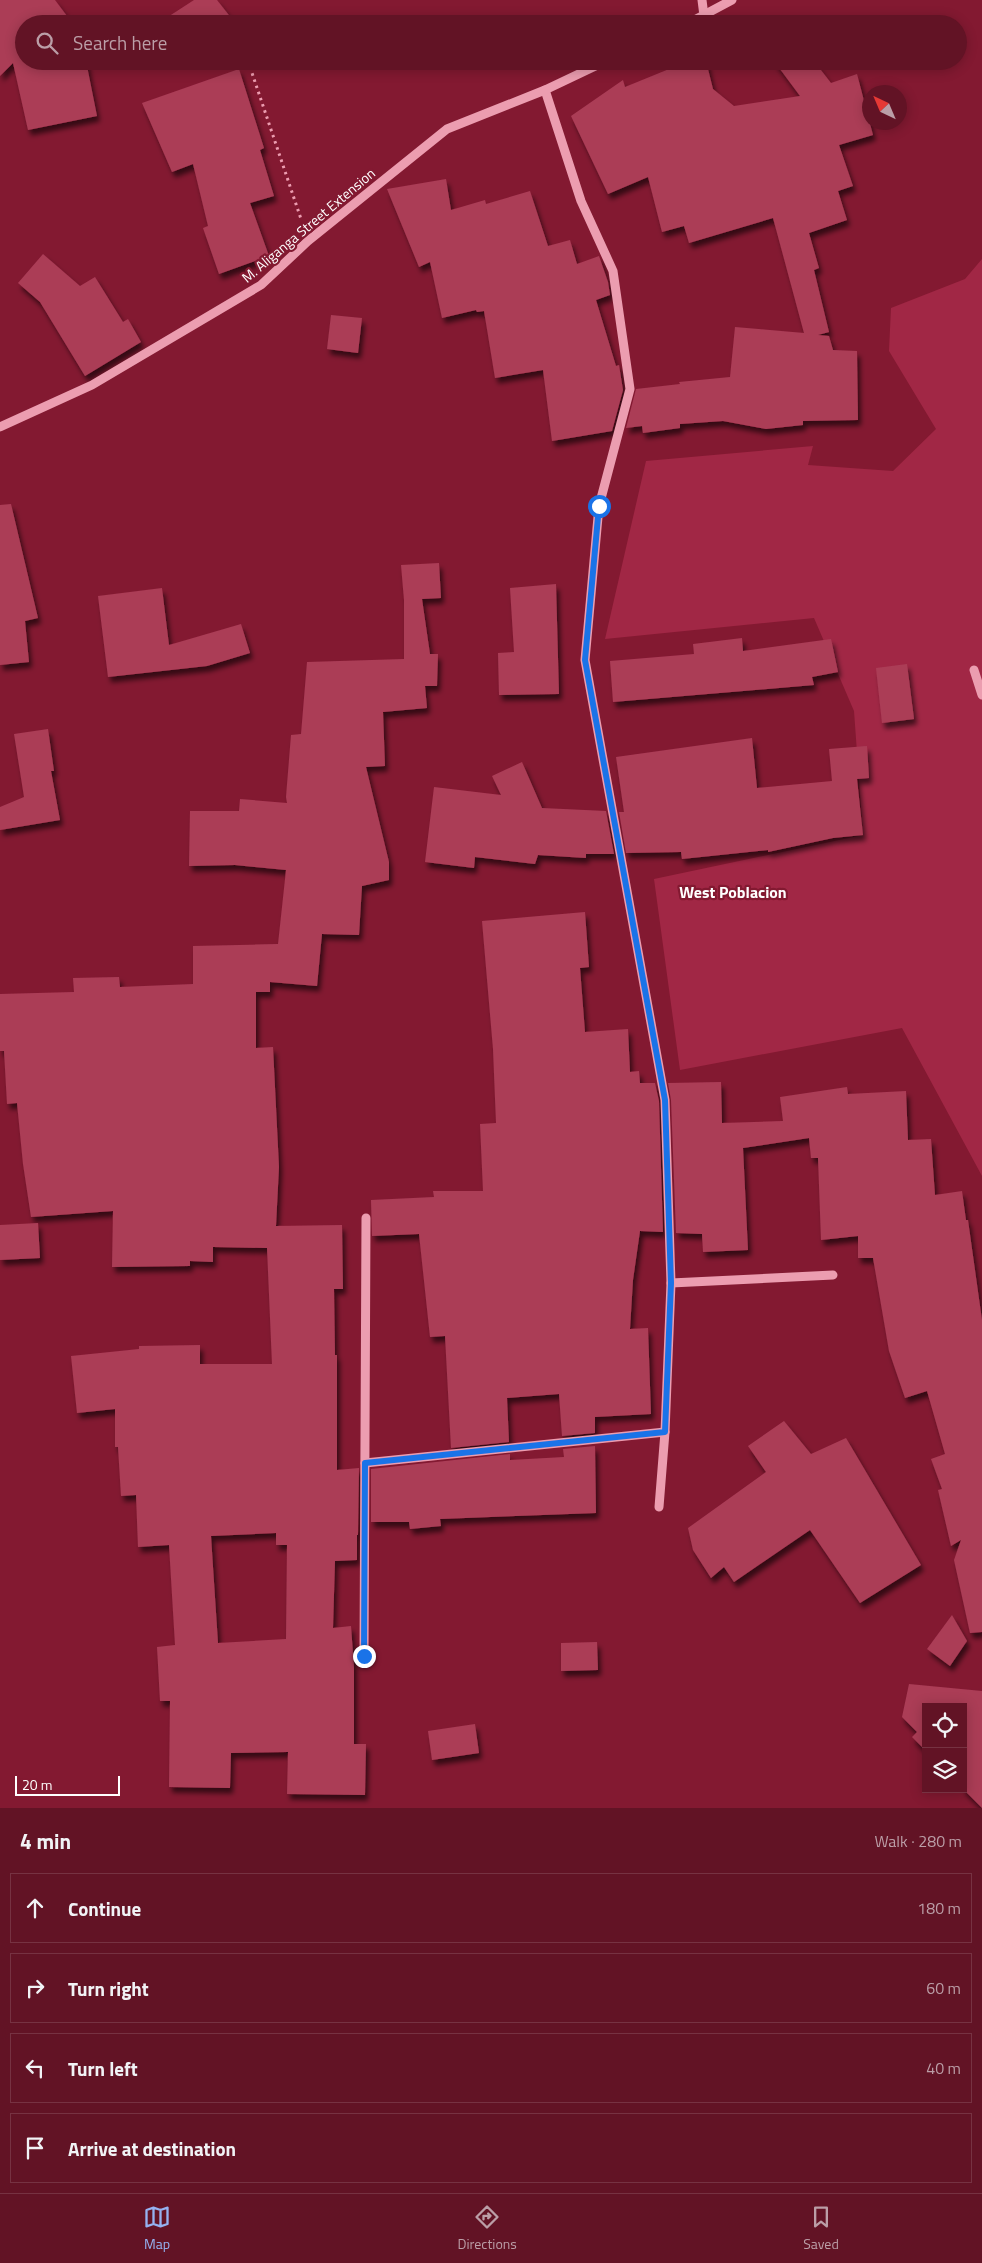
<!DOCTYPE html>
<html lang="en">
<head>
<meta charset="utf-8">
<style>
  :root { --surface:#621325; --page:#6b2032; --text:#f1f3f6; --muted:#bb9ea7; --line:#763242; --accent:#95b2f1 }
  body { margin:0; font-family:"Titillium Web",sans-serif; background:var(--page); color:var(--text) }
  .controls { position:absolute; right:15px; bottom:15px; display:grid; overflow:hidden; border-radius:0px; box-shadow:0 2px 12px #0003 }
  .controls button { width:45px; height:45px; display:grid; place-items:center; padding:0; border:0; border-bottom:1px solid var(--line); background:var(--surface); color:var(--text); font:25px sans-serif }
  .compass { position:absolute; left:862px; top:85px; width:45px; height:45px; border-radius:50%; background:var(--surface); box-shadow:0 2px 12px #0003; rotate:316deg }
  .scale { position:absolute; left:15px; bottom:12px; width:105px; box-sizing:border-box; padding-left:5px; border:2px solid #fff; border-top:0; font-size:14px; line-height:18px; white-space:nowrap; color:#fff; -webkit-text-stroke:4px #831931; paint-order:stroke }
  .stop { position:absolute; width:15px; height:15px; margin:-11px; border:4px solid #1a73e8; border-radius:50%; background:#fff }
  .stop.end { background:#1a73e8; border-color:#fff; box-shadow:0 1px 5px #0008 }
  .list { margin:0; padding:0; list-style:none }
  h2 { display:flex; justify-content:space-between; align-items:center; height:65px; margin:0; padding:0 20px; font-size:21px }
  h2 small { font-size:16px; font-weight:400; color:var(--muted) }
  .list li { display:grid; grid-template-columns:32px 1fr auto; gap:15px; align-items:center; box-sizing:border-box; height:70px; margin:0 10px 10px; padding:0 10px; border:1px solid var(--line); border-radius:0px }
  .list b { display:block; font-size:19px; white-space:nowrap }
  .list em { font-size:16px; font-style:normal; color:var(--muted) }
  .icon { flex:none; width:28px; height:28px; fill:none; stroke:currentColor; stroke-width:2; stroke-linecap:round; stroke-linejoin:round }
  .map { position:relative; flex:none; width:982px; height:1808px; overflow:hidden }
  .search { position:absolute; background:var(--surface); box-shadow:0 2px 12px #0003; left:15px; right:15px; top:15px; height:55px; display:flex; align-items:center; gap:12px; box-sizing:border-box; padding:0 18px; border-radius:28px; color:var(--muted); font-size:19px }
  .sheet { height:385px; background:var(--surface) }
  nav { display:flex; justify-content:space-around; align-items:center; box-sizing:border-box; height:70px; border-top:1px solid var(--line); background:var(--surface); font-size:14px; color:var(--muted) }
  nav a { display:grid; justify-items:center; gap:2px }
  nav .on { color:var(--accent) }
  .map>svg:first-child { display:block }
  .green { fill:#a12745 }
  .building { fill:#ab3d57; fill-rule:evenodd; filter:url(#shadow) }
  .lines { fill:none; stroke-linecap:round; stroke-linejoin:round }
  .path { stroke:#ec9db0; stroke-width:3; stroke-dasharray:2.5 4; stroke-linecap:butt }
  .minor { stroke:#ec9db0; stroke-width:9 }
  .route { stroke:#1a73e8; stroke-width:6 }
  .labels { text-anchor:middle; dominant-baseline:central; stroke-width:4.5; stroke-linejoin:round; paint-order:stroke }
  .street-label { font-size:14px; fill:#fff; stroke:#831931 }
  .quarter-label { font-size:16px; font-weight:bold; fill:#fff; stroke:#831931 }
</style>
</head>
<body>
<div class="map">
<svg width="982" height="1808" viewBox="0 0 982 1808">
  <defs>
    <filter id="shadow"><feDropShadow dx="3" dy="5.5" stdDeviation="2.5" flood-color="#0009"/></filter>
  </defs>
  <rect width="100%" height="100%" fill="#831931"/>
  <!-- green -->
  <path class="green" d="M982,259V1176L902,1028L680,1070L654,879L863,835L854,711L814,618L605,639L646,461L813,446L808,465L893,471L936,429L889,351L891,308L965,279Z"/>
  <!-- building -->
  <g class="building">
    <path d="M0,0H55L73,24H24V61H86L97,116L28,130L13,63L0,76Z"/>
    <path d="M194,0H217L232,19L226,24H157Z"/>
    <path d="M694,61H706L713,89L734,106L800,96L774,61H814L831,83L857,74L873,135L839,145L853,186L838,191L847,220L809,233L819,268L814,270L829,332L818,335L829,336L833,350L857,351L858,420L803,421V425L766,429L723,421L680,424V428L643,433L642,426L626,428L636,389L680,384L679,382L730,377L735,327L804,333L773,218L689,243L684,226L662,232L648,177L608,194L571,116L623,80L625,87L674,67Z"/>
    <path d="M239,69L264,148L260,150L274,196L250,203L269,256L219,274L203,228L208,226L193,164L172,172L142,103Z"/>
    <path d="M446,179L451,210L485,200L486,204L530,191L548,246L570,240L577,264L599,256L608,282L610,295L596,300L616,366L619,365L623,390L612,431L552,441L543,370L495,378L484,311L477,312L476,310L442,318L430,262L419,267L387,189Z"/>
    <path d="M43,254L80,286L95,277L123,322L128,319L141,342L85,376L40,302L18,283Z"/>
    <path d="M331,315L362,318L358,353L327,349Z"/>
    <path d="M11,504L38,618L25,621L29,662L0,665V505Z"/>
    <path d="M439,563L441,598L422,599L430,654H438L437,686H425L427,708L383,712L385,766L366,767L389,862V880L362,886L359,935L322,934L317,986L270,982V992H256V1048L273,1047L279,1167L276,1226L342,1225L343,1289H334L335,1355H337V1470L359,1468L358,1535H357V1560L335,1561L333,1628L351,1626L354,1667V1744H366L365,1795L287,1794L288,1752L231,1753L230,1788L169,1787L170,1701H160L157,1647L175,1645L169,1545L138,1547L136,1495L121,1496L118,1447H115V1409L77,1413L71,1356L139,1349V1346L200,1345V1364H272L267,1248L213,1247V1262L190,1261V1266L112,1267L113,1211L31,1217L23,1164L17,1103L7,1104L4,1051H0V994L74,992L73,978L119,977L120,987L193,984V946L278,944L286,870L235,865L189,866L190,811H239L240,799L287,803L286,797L291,735L301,734L307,662L404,659V600L401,565ZM276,1533V1545H287L286,1639L218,1643L211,1536Z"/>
    <path d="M556,584L559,694L499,695L498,653L514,652L510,588Z"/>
    <path d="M162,588L169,645L241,624L250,653L207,666L108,677L98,596Z"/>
    <path d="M742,638L743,651L831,639L838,672L812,677L814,685L613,702L610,661L694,654L693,644Z"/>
    <path d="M907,664L914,719L882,723L876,668Z"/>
    <path d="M48,729L54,771H51L60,820L0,830V807L24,797L14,734Z"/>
    <path d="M752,738L757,788L832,781L829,749L867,746L869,778L857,779L863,835L833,838L768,852V850L682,859L681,852L626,853L619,812H624L616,757Z"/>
    <path d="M522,762L542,808L606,811L614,854H586V858L538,855L535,864L475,857L474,868L425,862L434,787L501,795L492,776Z"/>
    <path d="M585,912L589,967L580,968L585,1032L628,1029L630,1072L639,1071L640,1083H655L659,1101L663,1232L640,1231L633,1280L630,1329L648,1328L651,1414L595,1417V1433L562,1436L559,1394L507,1398L509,1442L451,1448L445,1336L430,1337L419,1234L372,1236L371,1200L434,1197L433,1191H483L480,1124L496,1123L493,1049L482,921Z"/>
    <path d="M721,1082L722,1123L783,1121L780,1097L847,1087L848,1094L906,1091L908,1140L931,1139L935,1195L962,1191L966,1220H968L982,1320V1632L970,1633L954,1560L961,1540L951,1546L938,1490L942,1489L931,1459L945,1454L927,1391L905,1398L889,1351L873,1258H858V1236L821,1240L818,1158H811L809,1138L743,1148L748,1250L703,1252L702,1234L676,1233L671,1100L668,1083Z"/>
    <path d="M38,1223L40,1258L0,1260V1225Z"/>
    <path d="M784,1421L811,1454L846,1438L921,1565L860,1603L810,1530L734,1582L724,1567L711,1578L693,1550L688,1528L766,1472L748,1446Z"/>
    <path d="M595,1446L596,1513L440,1519L441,1526L410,1529L409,1522H371V1469L510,1454V1460L564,1457L563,1449Z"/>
    <path d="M952,1615L967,1641L950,1666L927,1649Z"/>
    <path d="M597,1642L598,1670L561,1671V1643Z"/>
    <path d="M909,1684L982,1691V1808L963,1789V1707H926V1751L912,1737L917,1732L902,1717Z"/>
    <path d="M475,1724L479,1753L432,1760L428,1731Z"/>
  </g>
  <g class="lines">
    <!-- path -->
    <path class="path" d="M248,61L301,219"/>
    <!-- minor -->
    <g class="minor">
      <path d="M702,0L704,16"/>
      <path d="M687,24L732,0"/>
      <path d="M545,90L581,201L613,271L630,389L599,506L585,660L665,1100L671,1283L665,1432L659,1507"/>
      <path d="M0,427L92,385L261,285L308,241L447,129L545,90L606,61"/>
      <path d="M974,670L982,695"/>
      <path d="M671,1283L833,1275"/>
      <path d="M365,1463L665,1432"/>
      <path d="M364,1656L366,1218"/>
    </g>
  </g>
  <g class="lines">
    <!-- route -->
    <path class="route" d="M364,1656L365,1463L665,1432L671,1283L665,1100L585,660L599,506"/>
  </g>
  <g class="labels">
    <!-- street labels -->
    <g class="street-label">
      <text transform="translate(308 225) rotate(-40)">M. Aliganga Street Extension</text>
    </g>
    <!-- quarter labels -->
    <g class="quarter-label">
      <text x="733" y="892">West Poblacion</text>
    </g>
  </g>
</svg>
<div class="controls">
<button><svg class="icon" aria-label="locate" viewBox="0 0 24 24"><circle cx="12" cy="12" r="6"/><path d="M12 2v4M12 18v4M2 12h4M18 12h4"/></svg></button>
<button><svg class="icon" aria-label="layers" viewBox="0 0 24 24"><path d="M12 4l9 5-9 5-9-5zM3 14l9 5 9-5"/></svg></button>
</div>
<svg class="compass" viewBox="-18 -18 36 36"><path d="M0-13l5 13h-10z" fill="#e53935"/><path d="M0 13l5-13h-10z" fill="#bb9ea7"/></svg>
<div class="scale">20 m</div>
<div class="stop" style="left:599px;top:506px"></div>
<div class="stop end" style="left:364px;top:1656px"></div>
<div class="search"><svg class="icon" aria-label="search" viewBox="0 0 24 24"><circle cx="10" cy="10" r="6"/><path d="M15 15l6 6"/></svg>Search here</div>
</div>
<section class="sheet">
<h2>4 min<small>Walk · 280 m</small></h2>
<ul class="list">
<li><svg class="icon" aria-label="ahead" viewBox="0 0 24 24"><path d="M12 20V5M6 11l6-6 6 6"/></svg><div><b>Continue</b></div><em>180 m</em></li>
<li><svg class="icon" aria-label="right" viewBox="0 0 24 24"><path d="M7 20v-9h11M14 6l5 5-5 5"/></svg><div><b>Turn right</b></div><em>60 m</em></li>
<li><svg class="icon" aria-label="left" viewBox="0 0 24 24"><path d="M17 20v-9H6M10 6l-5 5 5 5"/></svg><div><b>Turn left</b></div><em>40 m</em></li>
<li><svg class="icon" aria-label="arrive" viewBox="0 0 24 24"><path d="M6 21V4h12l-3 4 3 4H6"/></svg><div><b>Arrive at destination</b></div></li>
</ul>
</section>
<nav>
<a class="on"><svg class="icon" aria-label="map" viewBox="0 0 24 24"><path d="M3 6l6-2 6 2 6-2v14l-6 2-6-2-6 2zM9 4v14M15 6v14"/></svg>Map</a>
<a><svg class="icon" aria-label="directions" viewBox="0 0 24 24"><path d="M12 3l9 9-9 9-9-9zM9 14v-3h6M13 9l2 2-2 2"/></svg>Directions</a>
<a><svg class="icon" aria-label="saved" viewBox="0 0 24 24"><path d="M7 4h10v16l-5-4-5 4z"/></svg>Saved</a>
</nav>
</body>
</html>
